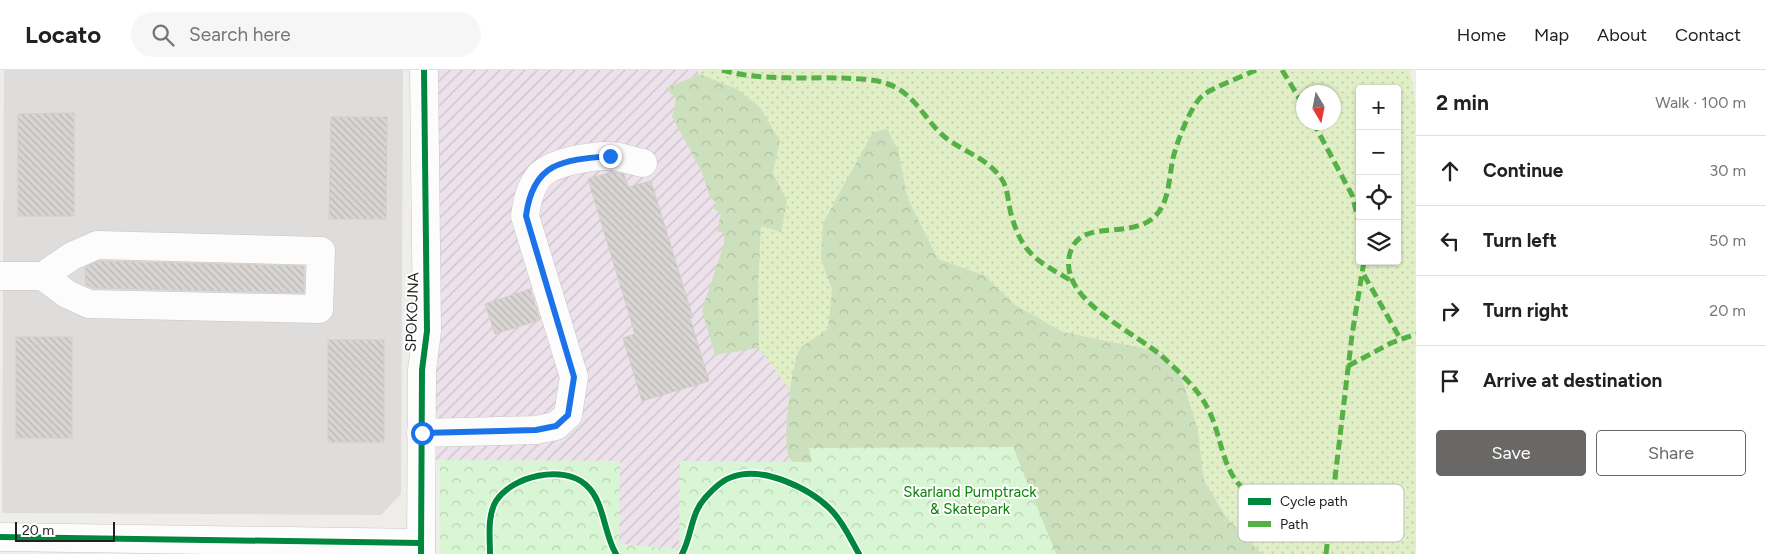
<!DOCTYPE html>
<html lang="en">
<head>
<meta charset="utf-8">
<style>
  :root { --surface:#fff; --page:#f6f6f6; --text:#202124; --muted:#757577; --line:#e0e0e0; --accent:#696867 }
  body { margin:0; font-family:Figtree,sans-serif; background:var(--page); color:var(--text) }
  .controls { position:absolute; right:15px; top:15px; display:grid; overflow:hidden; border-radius:5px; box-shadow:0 1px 4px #0004 }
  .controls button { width:45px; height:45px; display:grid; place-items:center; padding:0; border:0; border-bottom:1px solid var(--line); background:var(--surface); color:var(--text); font:25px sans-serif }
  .compass { position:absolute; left:1296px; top:15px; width:45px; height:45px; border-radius:50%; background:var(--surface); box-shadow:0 1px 4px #0004; rotate:170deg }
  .scale { position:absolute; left:15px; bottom:12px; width:100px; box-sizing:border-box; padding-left:5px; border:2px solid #212121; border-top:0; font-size:14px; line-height:18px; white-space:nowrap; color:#212121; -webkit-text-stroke:4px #fff; paint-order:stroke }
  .stop { position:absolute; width:15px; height:15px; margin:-11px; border:4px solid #1a73e8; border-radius:50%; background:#fff }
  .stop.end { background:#1a73e8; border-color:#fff; box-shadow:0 1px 5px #0008 }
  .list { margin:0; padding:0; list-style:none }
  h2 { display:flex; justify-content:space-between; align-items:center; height:65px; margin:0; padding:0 20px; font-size:21px }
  h2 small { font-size:16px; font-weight:400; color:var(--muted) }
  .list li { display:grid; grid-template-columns:32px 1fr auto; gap:15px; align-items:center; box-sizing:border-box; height:70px; padding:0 20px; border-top:1px solid var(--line) }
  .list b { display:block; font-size:19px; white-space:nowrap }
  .list em { font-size:16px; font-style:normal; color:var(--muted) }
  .actions { display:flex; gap:10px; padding:15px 20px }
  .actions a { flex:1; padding:11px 0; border:1px solid var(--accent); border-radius:5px; text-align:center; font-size:18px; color:var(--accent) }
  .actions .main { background:var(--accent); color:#fff }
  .icon { flex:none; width:28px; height:28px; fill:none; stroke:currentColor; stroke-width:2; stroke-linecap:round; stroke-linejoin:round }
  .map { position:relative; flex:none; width:1416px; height:484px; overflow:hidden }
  header { display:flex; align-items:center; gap:30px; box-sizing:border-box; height:70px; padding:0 25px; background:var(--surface); border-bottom:1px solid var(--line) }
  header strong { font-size:24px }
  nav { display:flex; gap:28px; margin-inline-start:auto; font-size:18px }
  .search { width:350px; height:45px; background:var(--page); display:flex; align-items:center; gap:12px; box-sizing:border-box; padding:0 18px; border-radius:28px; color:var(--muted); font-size:19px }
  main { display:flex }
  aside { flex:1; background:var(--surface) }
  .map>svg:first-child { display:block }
  .residential { fill:#dedddb }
  .industrial { fill:url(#industrial-furrows) }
  .grass { fill:url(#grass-dots); fill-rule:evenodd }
  .forest { fill:url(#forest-crowns) }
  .park { fill:url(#park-crowns) }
  .building { fill:url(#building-back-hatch); stroke:#d3cecb }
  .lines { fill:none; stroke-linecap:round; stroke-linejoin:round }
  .minor-casing { stroke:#c8c7c6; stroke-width:29 }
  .minor { stroke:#fdfcfc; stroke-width:28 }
  .quiet { stroke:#55b145; stroke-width:5; stroke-dasharray:10 5; stroke-linecap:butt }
  .cycleway-casing { stroke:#fff; stroke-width:9 }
  .cycleway { stroke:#00873e; stroke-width:6 }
  .route { stroke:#1a73e8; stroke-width:6 }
  .labels { text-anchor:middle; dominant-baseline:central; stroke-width:4; stroke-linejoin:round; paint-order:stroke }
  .street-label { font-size:15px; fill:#212121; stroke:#fff }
  .park-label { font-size:15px; fill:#088703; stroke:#fff }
  .key { fill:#fff; stroke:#bcbcbc; stroke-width:1 }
  .key-label { font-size:14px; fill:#212121 }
</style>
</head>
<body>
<header>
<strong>Locato</strong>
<div class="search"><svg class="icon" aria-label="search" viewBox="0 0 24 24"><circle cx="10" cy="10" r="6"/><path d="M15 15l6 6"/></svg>Search here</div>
<nav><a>Home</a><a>Map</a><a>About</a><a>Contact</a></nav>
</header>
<main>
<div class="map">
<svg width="1416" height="484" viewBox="0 0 1416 484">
  <defs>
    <pattern id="industrial-furrows" width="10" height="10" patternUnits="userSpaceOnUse" patternTransform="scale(1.25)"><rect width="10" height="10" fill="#ede2eb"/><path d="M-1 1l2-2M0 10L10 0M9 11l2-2" fill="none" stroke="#cbc2c9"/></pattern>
    <pattern id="grass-dots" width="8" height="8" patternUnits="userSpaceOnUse" patternTransform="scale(1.25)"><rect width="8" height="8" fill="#e1efc7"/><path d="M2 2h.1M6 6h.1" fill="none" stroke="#c1cdab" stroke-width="1.8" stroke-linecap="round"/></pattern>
    <pattern id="forest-crowns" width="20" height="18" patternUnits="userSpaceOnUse" patternTransform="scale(1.25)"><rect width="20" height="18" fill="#cde0bd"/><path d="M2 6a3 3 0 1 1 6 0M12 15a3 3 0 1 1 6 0" fill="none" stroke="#b0c0a2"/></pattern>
    <pattern id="park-crowns" width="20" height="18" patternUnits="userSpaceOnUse" patternTransform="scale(1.25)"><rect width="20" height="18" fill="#d8f6d4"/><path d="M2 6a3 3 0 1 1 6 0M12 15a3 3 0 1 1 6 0" fill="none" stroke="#b9d3b6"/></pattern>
    <pattern id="building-back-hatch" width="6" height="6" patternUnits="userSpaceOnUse" patternTransform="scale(1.25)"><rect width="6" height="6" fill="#d8d5d3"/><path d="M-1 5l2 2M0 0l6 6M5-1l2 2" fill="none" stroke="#b9b7b5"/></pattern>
  </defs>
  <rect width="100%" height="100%" fill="#efedea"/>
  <!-- residential -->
  <path class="residential" d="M4,0H403L401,424L381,445L2,443Z"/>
  <!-- industrial -->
  <path class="industrial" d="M431,0H698L812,392L679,479L619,474V391L428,390Z"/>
  <!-- grass -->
  <path class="grass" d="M701,0H1410L1416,36V484H1262L1226,447L1204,410L1198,361L1182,308L1157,281L1063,262L1014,234L984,205L938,189L907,127L899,82L839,125L824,153L821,189L832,220L828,259L800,279L790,320L759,278L758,221L761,156L787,131L737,19L700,4ZM1360,19H1397V191H1360ZM1304,22H1334V52H1304Z"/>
  <!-- forest -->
  <g class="forest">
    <path d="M700,4L737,19L760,37L780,71L773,102L787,131L781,162L761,156L758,221L759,278L715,285L702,240L724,174V162H717L721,143L714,139L716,132L710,128L702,102L672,47L676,29L666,18Z"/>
    <path d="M887,59L899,82L907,127L938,189L984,205L1014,234L1063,262L1157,281L1182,308L1198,361L1204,410L1226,447L1262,484H882C867,469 792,398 788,384C783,368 791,293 800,279C806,272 820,265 828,259L832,220L821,189L823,153L873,62Z"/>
  </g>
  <!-- park -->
  <path class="park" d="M1013,377L1056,484H440V390L620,391L619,474L679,479L680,391L812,392L809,378Z"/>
  <!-- building -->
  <g class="building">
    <path d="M74,43V146H18V44Z"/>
    <path d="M331,47H387L386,149H329Z"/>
    <path d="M612,102L624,104L628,117L651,111L693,248H690L709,311L642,331L623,268L635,264L588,109Z"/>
    <path d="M99,191L304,196V223L93,218L86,215L85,197Z"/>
    <path d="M530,219L540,250L495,264L485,234Z"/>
    <rect x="16" y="267" width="56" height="101"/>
    <rect x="328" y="270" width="56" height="102"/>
  </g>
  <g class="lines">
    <!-- minor casing -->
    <g class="minor-casing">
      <g id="minor">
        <path d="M0,206H43L72,186L97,175L321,181L319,239L89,234L67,224L43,206"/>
        <path d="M421,363L536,360L556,356L568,345L574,307L525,146C527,132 529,121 537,109C548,92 590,86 609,86C620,86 632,91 643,93"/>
        <path d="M0,467L421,473"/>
        <path d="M421,484L422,300L427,261L424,0"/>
      </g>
    </g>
    <!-- minor -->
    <use href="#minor" class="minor"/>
    <!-- quiet -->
    <g class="quiet">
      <path d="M722,0C760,11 804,7 843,8C860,9 880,9 895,17C917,28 927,53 946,68C964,82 987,88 1001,108C1008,117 1008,133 1011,144C1022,184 1037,191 1072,211"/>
      <path d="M1256,0C1244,6 1211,18 1202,26C1190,37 1177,72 1173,88C1170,103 1169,122 1163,135C1142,177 1085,144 1071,180C1053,229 1137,262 1165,289C1180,303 1198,319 1207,337C1223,366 1220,402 1249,424C1255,429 1266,431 1273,435C1292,444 1309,457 1326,470"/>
      <path d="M1282,0L1304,36"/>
      <path d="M1313,52L1352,125L1360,156"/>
      <path d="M1364,205L1401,270"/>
      <path d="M1348,296L1391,273L1416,264"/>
      <path d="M1326,484L1352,265L1364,191"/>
    </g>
    <!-- cycleway casing -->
    <g class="cycleway-casing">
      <g id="cycleway">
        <path d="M0,467L421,473"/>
        <path d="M421,484L422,300L427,261L424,0"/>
        <path d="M490,484C490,467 487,446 496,431C512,406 563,394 586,415C605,432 603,462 616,484"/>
        <path d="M682,484C692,466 690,445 705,428C712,420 722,410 732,407C762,395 812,419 833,442C844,454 851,470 859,484"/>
      </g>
    </g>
    <!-- cycleway -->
    <use href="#cycleway" class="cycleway"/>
  </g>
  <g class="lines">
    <!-- route -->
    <path class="route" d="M422,363L536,360L556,356L568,345L574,307L526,146C533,92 563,90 610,86"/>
  </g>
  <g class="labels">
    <!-- street labels -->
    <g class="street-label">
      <text transform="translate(412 242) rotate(-88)">SPOKOJNA</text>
    </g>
    <!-- park labels -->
    <g class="park-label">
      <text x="970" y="422">Skarland Pumptrack<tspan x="970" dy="17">&amp; Skatepark</tspan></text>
    </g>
  </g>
  <!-- legend -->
  <rect x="1238" y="414" width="166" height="58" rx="8" class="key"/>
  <rect x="1248" y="428" width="23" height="7" fill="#00873e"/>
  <rect x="1248" y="451" width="23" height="6" fill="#55b145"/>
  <g class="key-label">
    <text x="1280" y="436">Cycle path</text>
    <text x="1280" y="459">Path</text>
  </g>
</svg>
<div class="controls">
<button>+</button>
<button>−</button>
<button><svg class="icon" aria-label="locate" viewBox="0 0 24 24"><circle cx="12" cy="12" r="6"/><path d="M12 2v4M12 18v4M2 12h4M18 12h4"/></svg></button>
<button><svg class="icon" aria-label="layers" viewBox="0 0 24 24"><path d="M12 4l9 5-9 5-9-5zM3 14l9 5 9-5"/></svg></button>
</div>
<svg class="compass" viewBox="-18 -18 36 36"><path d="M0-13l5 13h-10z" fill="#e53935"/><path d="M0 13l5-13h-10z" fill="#757577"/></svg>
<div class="scale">20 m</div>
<div class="stop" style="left:422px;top:363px"></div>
<div class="stop end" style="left:610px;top:86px"></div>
</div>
<aside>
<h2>2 min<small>Walk · 100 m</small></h2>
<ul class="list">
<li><svg class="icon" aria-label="ahead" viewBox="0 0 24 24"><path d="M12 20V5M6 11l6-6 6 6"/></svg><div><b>Continue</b></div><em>30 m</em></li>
<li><svg class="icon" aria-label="left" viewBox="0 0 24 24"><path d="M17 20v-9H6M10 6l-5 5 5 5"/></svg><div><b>Turn left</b></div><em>50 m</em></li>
<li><svg class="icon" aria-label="right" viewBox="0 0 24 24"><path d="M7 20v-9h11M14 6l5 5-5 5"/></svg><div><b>Turn right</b></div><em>20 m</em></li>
<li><svg class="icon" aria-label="arrive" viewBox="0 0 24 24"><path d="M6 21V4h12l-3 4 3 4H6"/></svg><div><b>Arrive at destination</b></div></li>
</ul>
<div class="actions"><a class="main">Save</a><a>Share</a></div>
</aside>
</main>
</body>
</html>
